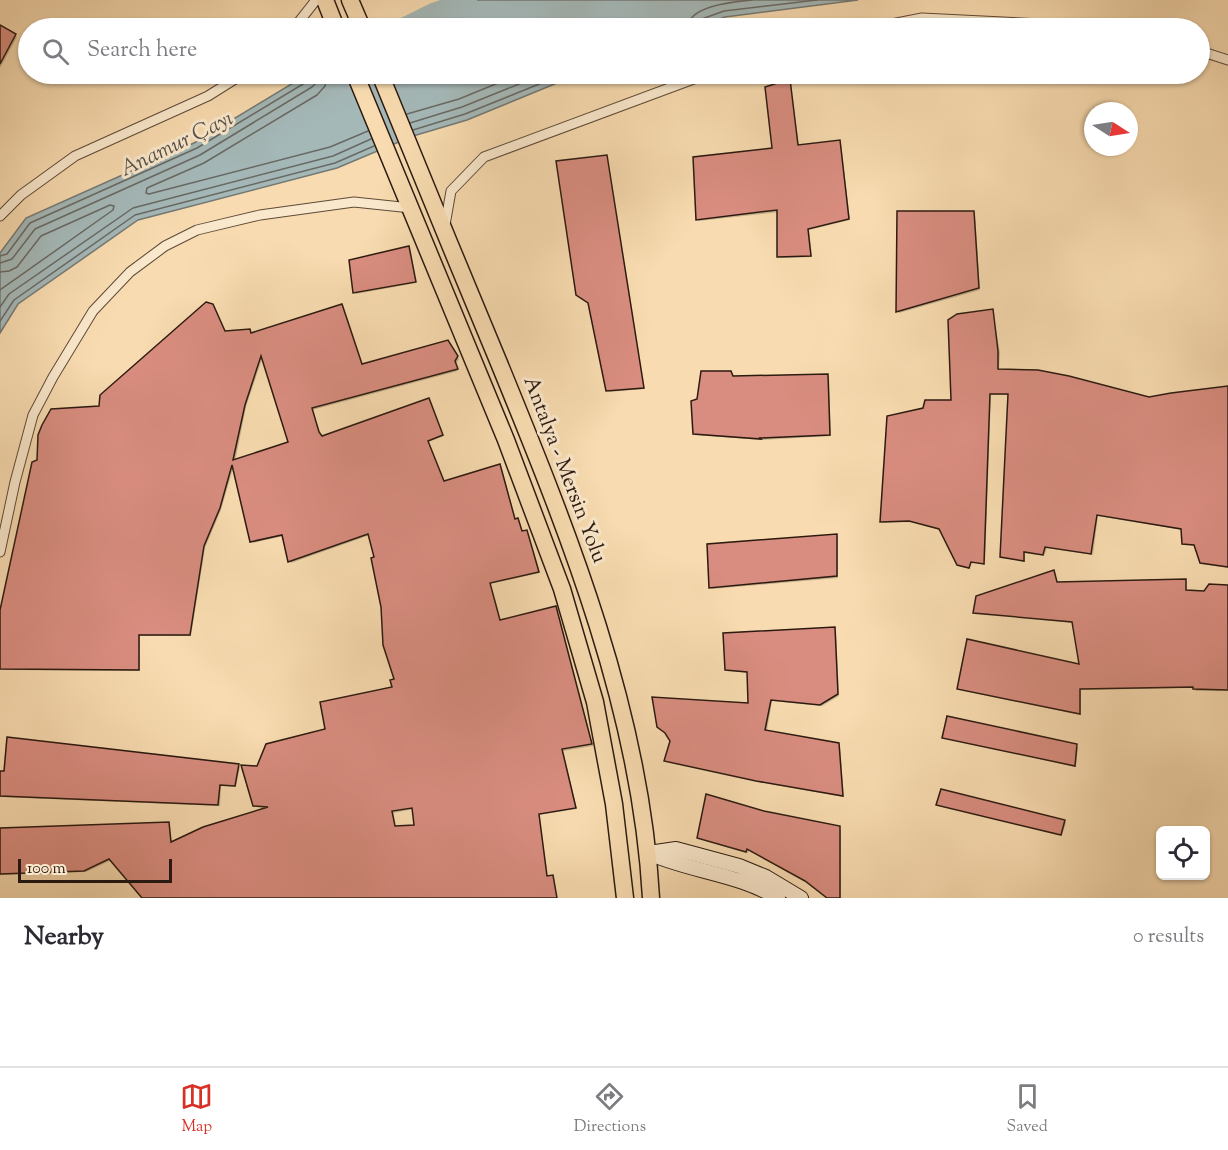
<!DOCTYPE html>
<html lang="en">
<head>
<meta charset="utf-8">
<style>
  :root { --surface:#fff; --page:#f7f7f7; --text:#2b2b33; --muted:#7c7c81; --line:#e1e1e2; --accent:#d93025 }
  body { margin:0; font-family:"Sorts Mill Goudy",serif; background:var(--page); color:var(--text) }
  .controls { position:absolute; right:18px; bottom:18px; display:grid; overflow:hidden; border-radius:9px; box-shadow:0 2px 4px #0004 }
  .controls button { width:54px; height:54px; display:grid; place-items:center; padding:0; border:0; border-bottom:2px solid var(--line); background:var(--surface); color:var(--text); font:30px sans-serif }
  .compass { position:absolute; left:1084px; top:102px; width:54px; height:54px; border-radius:50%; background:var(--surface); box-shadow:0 2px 4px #0004; rotate:102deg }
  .scale { position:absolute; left:18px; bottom:15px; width:154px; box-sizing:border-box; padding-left:6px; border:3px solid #2b1a10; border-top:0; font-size:16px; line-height:21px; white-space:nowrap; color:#2b1a10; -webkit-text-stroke:4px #fae8cc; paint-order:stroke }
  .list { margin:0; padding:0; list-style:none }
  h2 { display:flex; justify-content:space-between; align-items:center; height:78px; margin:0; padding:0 24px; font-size:26px }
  h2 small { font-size:20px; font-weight:400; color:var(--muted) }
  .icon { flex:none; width:33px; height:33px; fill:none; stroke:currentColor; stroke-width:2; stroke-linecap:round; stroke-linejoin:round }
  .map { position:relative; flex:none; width:1228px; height:898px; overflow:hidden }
  .search { position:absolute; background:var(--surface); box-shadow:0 2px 4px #0004; left:18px; right:18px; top:18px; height:66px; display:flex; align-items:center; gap:15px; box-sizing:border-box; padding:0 21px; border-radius:33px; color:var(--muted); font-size:22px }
  .sheet { height:168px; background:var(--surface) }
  nav { display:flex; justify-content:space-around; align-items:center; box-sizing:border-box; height:84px; border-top:2px solid var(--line); background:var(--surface); font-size:16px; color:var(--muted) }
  nav a { display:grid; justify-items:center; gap:3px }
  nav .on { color:var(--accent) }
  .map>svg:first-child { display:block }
  .water { fill:#a4b8b8; stroke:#747975; stroke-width:1.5 }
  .shadow { fill:#0003; fill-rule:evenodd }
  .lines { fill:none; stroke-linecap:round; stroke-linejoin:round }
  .shore { stroke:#686964; stroke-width:1.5 }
  .river { stroke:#a4b8b8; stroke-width:18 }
  .building { fill:#d98d80; stroke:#2b1a10; stroke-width:1.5; fill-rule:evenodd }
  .street-casing { stroke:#5e4a38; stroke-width:11 }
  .secondary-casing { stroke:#2b1a10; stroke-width:16 }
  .highway-casing { stroke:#2b1a10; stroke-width:19 }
  .street { stroke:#fae8cc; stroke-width:9 }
  .secondary { stroke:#fae8cc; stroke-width:14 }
  .highway { stroke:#f8dbb0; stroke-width:16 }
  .labels { text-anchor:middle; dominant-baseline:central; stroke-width:6; stroke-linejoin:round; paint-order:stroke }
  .street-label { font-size:21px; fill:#2b1a10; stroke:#fae8cc }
  .water-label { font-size:22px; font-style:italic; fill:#55514b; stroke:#fae8cc }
</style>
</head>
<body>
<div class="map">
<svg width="1228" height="898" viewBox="0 0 1228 898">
  <rect width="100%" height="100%" fill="#f8dbb0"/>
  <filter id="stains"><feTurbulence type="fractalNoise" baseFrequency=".00333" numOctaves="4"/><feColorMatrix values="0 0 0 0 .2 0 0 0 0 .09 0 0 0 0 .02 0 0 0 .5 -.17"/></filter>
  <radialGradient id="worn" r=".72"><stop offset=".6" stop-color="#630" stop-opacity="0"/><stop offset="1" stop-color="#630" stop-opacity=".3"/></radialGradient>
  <!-- water -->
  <g class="water">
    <path d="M445,0H858L725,17L694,28H402Z"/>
    <path d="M308,74H579L467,120L413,136L337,168L138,220L18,304L0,333V253L26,218L194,143Z"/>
  </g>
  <!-- shadow -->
  <g class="shadow">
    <path d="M0,27L17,37L0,68Z"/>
    <path d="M790,80L799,146L839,141L841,143L850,220L809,230L812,257L780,258L779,257V212L699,221L697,219L773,149Z"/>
    <path d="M606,157L644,389L609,392L608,391Z"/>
    <path d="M973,212L975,214L980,290L899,313L898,311Z"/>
    <path d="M408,248L416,283L356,294L354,292Z"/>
    <path d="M214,308L226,332L249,330L252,334L343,308L363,365L449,343L459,359L456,364L458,371L312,410L322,437L430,402L444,436L428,442L444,482L500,465L501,467L516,520L519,521L522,533L527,531L528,533L540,573L490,584L500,622L556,608L557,610L593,746L563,751L577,809L539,815L548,877L554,878L557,898H144L112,860L86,872L0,875V829L168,824L172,843L269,808L256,807L254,805L258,768L327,730L394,688L396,680L376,558L370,535L291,563L284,536L253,543L234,465L221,510L205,548L191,636H140V671L4,670L2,669L0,618L101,408ZM263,356L290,443L235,462L246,407ZM414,809L416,826L396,828L393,813Z"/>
    <path d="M993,311L1000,353L999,370L1149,399L1228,387V568L1203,564L1196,546L1183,544V530L1098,516L1093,555L1047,548L1044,556L1025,553V562L1004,558L1002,557L1010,395H991L985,565L972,562L970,569L960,566L941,530L912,522L883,523L881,521L953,401Z"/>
    <path d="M827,375L829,377L831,436L761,440L696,435L694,433L734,378Z"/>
    <path d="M836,535L838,537V578L712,589L710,587Z"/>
    <path d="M1054,572L1057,584L1186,581L1187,592L1205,593L1228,587V691H1196L1194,688L1081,690V715L960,690L959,688L1081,666L1073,623L975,612Z"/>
    <path d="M834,628L836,630L839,696L822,706L772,701L767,731L839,744L840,746L844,797L759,782L666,760L749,705V673L727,670Z"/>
    <path d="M944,738L1076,746L1078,748L1076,767Z"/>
    <path d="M239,766L240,767L236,787L221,786L220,806L0,797V772Z"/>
    <path d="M938,805L1064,821L1066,823L1062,835Z"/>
    <path d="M763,813L841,830V898H829L808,882L749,849L748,853L699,837Z"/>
  </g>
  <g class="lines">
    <!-- shore -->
    <g class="shore">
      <path d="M687,28C689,5 734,2 752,0"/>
      <path d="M695,28L699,20L724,11L817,0"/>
      <path d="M327,74L325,86L317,95L204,163L147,188L146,193L149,194L330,147L368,131"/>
      <path d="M407,114L459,99L520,74"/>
      <path d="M410,123L462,107L544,74"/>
      <path d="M413,130L465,114L564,74"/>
      <path d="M0,256L7,254L30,223L197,148L308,81L311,74"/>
      <path d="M0,263L12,259L35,229L200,155L312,87L317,82L318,74"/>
      <path d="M0,272L9,271L17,267L41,236L110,205L114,206L113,210L0,290"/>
      <path d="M0,307L9,294L133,208L333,156L371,139"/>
      <path d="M0,321L14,300L135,215L335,163L374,146"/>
    </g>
    <!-- river -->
    <path class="river" d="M401,28L433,12L468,0"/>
  </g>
  <!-- building -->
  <g class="building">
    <path d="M0,25L16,34L0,64Z"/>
    <path d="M790,79L798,145L840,140L849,219L808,229L811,256L777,257V210L696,220L693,157L772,148L765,87Z"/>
    <path d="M607,155L644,388L606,391L588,303L576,295L556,161Z"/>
    <path d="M897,211H974L979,288L896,312Z"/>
    <path d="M409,246L416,282L353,293L349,260Z"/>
    <path d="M206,302L213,304L225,331L250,329L251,333L342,304L362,364L448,340L458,356L455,361L458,369L312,408L319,432L322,436L429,398L443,435L428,441L444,481L500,464L515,519L518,518L522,531L527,530L539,572L490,583L500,620L556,606L592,744L562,749L576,808L539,814L547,876L553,875L557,898H142L109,859L84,871L0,874V828L169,822L171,842L203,827L268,807L253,806L241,765L257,766L266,744L325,729L320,702L392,687L390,680L394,679L383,645L381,607L371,558L374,557L368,534L288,562L282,535L250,542L232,465L220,508L204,546L190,635H139V670L0,669V610L32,462L37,460L38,435L42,425L51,409L99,406L100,395ZM261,356L288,442L233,460L245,405ZM412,808L414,825L395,826L392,811Z"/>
    <path d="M993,309L998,351V369L1038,370L1069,376L1149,397L1171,393L1228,386V567L1200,563L1194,545L1182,544L1181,529L1097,515L1091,554L1045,547L1043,555L1024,552V561L1000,557L1008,394H990L984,564L971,562L969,568L957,565L939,529L909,521L880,522L887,416L923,408L925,400H951L948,320L957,314Z"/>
    <path d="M701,371H731L733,376L828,374L830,435L760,438L761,439L693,434L691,401L697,399Z"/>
    <path d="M837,534V576L709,588L707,544Z"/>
    <path d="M1054,570L1057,582L1186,579V590L1204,591L1209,584L1228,585V690L1193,689V687L1080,689V714L957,689L967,639L1079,664L1072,622L973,613L976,596Z"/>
    <path d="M835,627L838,694L820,705L771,700L765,730L839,743L843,796L756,781L664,761L670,741L665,733L657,727L652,697L748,703L747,672L725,670L723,633Z"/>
    <path d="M947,716L1077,744L1075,766L942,738Z"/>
    <path d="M7,737L239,764L235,786L220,785L218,805L0,796V771H4Z"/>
    <path d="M941,789L1065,820L1061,835L936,805Z"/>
    <path d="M706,794L764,811L840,826V898H827L805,881L747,849L746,852L697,838Z"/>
  </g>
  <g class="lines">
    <!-- street casing -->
    <g class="street-casing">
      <g id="street">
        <path d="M294,28L316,0"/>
        <path d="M871,28L922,18L1123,28"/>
        <path d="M1200,51L1228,60"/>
        <path d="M0,216L21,195L75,156L208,96L243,74"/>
        <path d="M445,225L451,191L484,157L707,74"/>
        <path d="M0,552L15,482L33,415L53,377L93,311L130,272L165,246L197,230L260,215L354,202L411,208"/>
      </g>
    </g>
    <!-- secondary casing -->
    <g class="secondary-casing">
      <g id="secondary">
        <path d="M649,853L676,849L739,866L766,877L801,898"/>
        <path d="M651,854C693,872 738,874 778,898"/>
      </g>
    </g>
    <!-- highway casing -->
    <g class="highway-casing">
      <g id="highway">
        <path d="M325,0L336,28"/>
        <path d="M350,0L362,28"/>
        <path d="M355,74L506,440L562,589L595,702L614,804L625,898"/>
        <path d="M380,74C419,170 459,267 499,363C569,534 641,712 651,898"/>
      </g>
    </g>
    <!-- street -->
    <use href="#street" class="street"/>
    <!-- secondary -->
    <use href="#secondary" class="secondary"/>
    <!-- highway -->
    <use href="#highway" class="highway"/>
  </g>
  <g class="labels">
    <!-- street labels -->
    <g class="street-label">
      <text transform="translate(564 470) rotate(69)">Antalya - Mersin Yolu</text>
    </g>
    <!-- water labels -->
    <g class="water-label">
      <text transform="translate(177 145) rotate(-26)">Anamur Çayı</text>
    </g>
  </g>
  <rect width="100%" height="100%" filter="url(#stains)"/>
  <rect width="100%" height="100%" fill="url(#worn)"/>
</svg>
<div class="controls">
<button><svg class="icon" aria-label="locate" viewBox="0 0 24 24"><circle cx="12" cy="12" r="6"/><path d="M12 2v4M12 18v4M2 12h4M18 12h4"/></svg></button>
</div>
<svg class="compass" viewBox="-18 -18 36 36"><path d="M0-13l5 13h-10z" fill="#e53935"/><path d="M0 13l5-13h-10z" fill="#7c7c81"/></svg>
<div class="scale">100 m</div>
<div class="search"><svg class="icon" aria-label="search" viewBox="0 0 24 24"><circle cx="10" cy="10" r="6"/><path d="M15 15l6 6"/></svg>Search here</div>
</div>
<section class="sheet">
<h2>Nearby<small>0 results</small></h2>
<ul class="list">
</ul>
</section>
<nav>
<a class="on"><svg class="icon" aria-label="map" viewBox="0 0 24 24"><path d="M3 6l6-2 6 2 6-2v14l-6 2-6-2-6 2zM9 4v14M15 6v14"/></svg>Map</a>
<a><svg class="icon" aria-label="directions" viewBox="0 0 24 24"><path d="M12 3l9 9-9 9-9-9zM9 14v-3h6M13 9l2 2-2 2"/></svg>Directions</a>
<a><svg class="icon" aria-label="saved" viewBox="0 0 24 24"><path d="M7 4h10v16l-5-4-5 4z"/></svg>Saved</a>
</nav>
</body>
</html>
